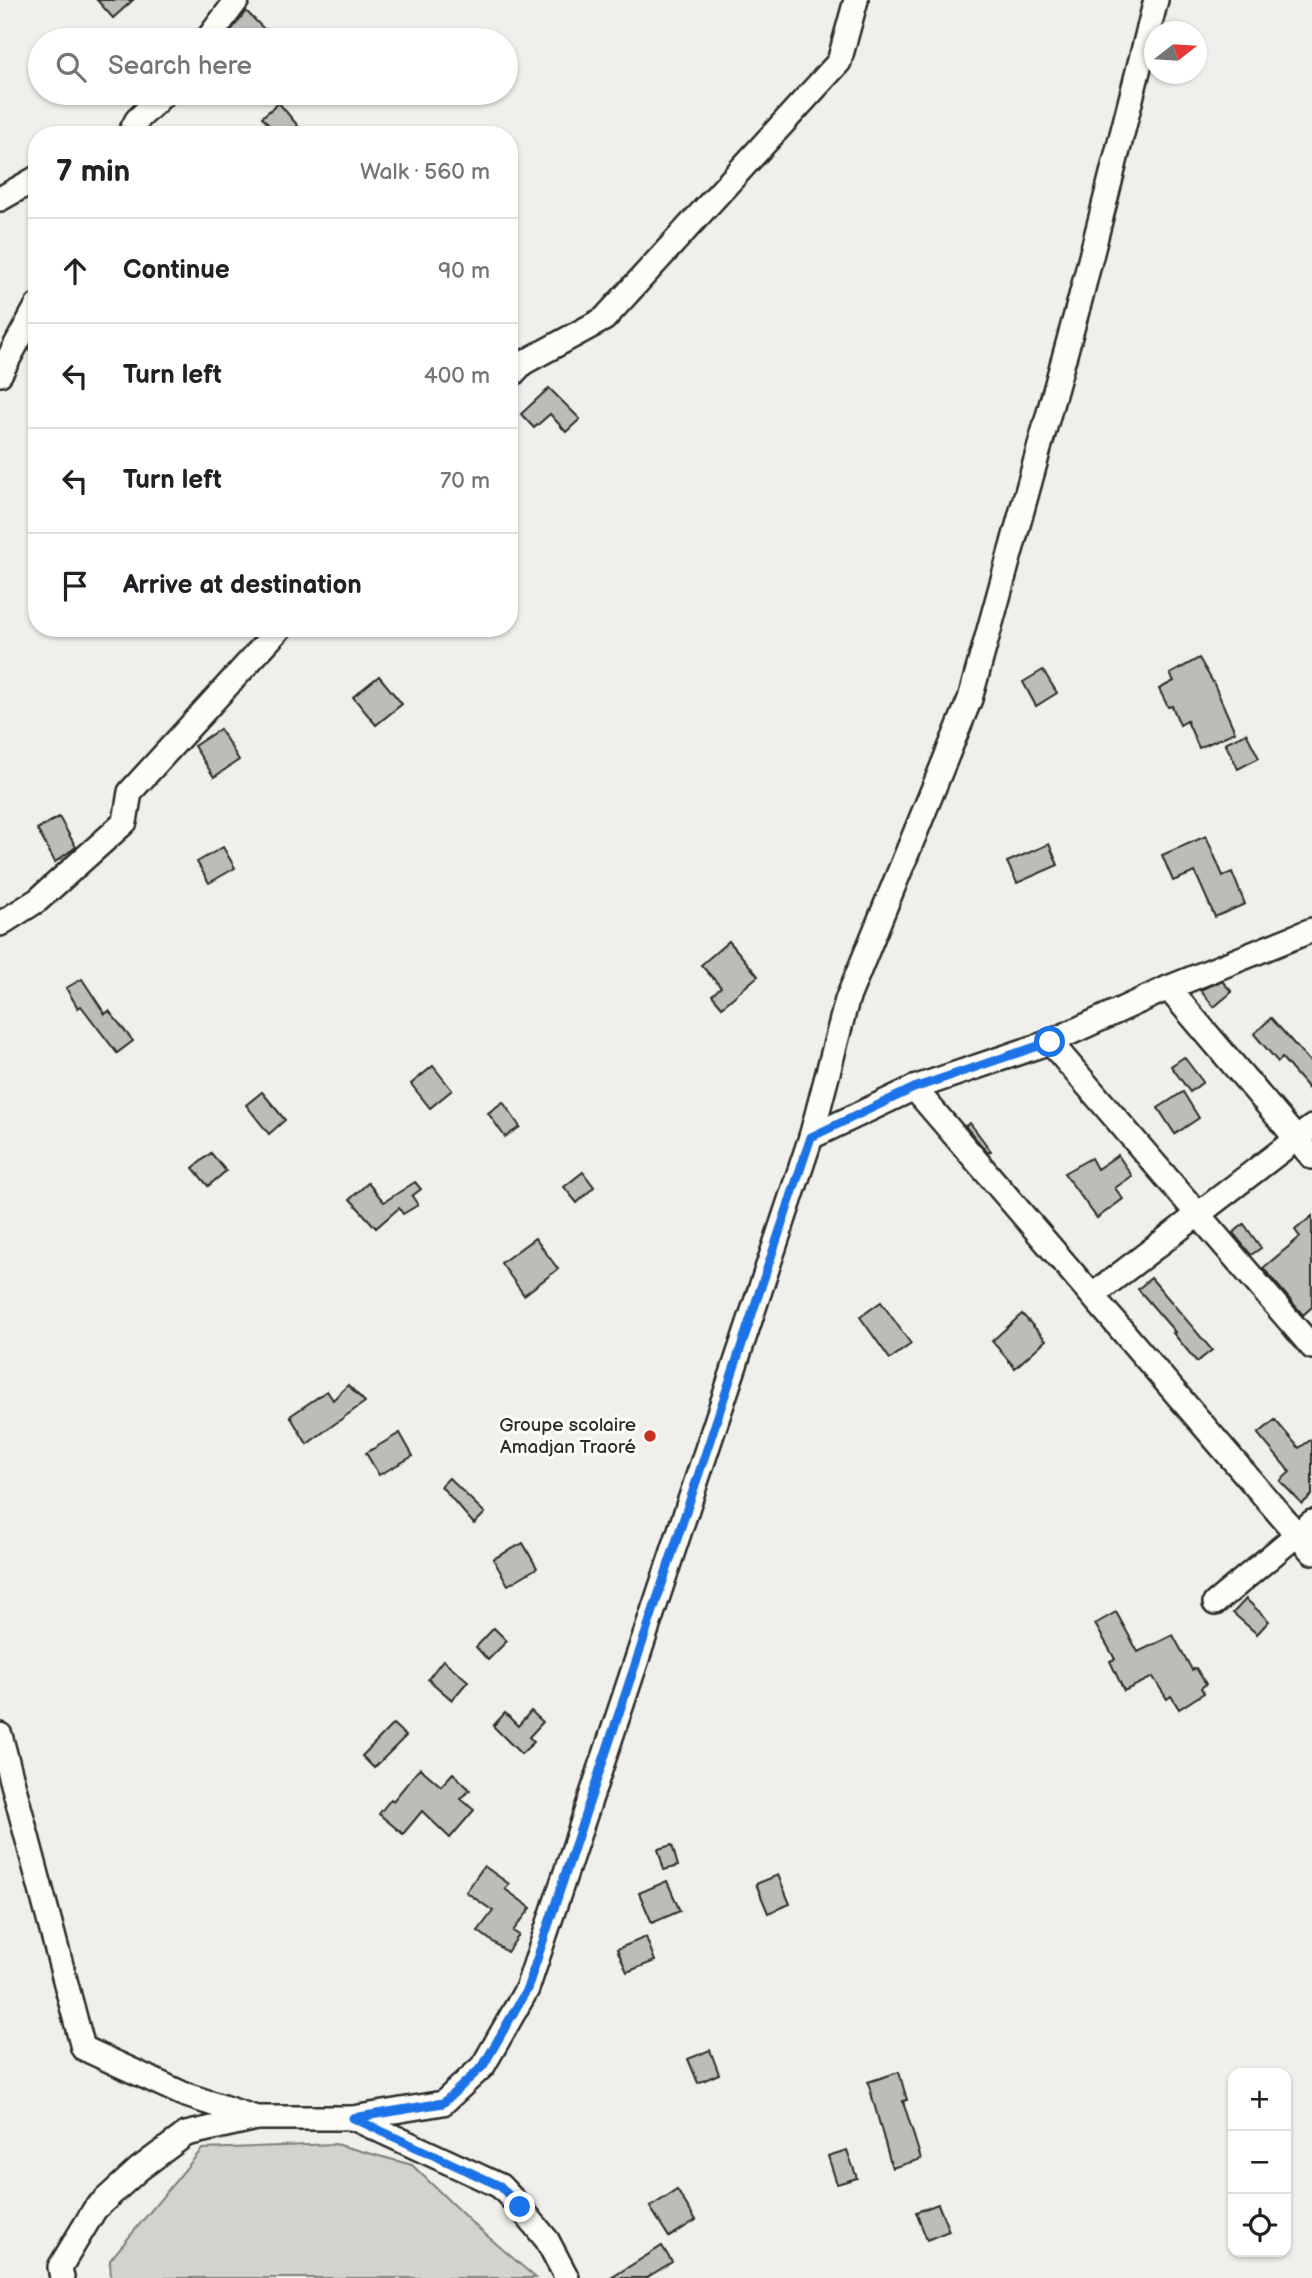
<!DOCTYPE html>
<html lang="en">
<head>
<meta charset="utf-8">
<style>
  :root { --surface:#fff; --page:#f2f2f2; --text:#202124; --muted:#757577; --line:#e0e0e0 }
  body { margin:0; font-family:"Balsamiq Sans",sans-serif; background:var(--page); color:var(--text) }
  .controls { position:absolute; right:21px; bottom:21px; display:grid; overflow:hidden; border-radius:14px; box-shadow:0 2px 5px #0004 }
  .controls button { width:63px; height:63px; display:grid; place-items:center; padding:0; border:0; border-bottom:2px solid var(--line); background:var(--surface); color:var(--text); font:35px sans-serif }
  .compass { position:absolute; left:1144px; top:21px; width:63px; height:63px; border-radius:50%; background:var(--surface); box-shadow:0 2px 5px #0004; rotate:73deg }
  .stop { position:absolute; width:21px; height:21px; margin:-16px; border:5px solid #1a73e8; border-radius:50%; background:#fff }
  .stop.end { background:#1a73e8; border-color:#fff; box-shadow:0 2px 7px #0008 }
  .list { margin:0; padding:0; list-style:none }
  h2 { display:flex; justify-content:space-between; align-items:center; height:91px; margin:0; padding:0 28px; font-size:30px }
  h2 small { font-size:23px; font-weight:400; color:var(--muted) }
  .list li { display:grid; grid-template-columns:46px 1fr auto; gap:21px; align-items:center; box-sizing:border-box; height:105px; padding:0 28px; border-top:2px solid var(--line) }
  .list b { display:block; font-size:26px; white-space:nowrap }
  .list em { font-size:23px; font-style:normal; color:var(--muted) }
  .icon { flex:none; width:38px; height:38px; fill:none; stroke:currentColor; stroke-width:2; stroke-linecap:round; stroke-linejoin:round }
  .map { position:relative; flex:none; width:1312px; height:2278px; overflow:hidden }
  .search { position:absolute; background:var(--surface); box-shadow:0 2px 5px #0004; left:28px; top:28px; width:490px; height:77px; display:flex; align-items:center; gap:18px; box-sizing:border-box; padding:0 24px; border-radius:38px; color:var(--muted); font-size:26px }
  .panel { position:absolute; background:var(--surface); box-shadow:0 2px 5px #0004; left:28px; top:126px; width:490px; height:511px; border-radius:28px }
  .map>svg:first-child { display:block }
  .green { fill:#d3d2cf; stroke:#7f7e7d; stroke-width:2 }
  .building { fill:#bdbcb8; stroke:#2b2b2b; stroke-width:2 }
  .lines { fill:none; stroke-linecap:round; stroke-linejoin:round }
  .minor-casing { stroke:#2b2b2b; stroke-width:28 }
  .minor { stroke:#fdfcf7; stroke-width:23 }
  .route { stroke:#1a73e8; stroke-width:9 }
  .poi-dot { fill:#c8321e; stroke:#fdfcf7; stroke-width:2.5 }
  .labels { text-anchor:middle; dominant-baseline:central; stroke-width:6; stroke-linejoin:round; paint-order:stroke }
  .poi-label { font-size:19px; fill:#2b2b2b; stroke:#fdfcf7; text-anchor:end }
</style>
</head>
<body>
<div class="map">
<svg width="1312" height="2278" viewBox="0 0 1312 2278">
  <rect width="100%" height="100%" fill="#f0efeb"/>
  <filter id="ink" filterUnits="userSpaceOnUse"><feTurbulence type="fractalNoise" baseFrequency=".0143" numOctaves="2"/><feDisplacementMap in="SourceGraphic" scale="14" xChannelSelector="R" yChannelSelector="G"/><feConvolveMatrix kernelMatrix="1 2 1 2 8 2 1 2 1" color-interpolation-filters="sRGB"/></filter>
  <g filter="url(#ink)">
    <!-- green -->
    <path class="green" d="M335,2144L412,2165L471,2222L536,2278H111L110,2260L202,2149Z"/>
    <!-- building -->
    <g class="building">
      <path d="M97,0H133L113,18Z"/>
      <path d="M246,11L266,31L257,40H224Z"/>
      <path d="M279,103L298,126L288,135H277L262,117Z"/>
      <path d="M549,388L580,419L566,432L550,414L534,428L521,414Z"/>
      <path d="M1199,658L1214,684L1235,732L1199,748L1187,721L1180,725L1172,706L1168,707L1159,689L1174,681L1170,674Z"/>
      <path d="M1043,670L1057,693L1036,706L1023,682Z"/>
      <path d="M379,676L402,704L376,725L353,697Z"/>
      <path d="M220,729L239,760L214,777L194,746Z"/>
      <path d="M1246,733L1259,758L1238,769L1225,743Z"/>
      <path d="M59,817L76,847L55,862L37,829Z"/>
      <path d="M1206,836L1223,876L1232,872L1245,904L1215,917L1195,872L1173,881L1162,855Z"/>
      <path d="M1049,844L1058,865L1017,883L1007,862Z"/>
      <path d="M223,847L235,868L209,883L197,862Z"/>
      <path d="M729,941L758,976L722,1007L712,995L721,987L701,965Z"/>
      <path d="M82,979L105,1014L109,1011L133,1041L117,1053L81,1006L78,1008L66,988Z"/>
      <path d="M1222,981L1232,992L1214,1007L1200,990Z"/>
      <path d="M1271,1018L1312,1064V1093L1282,1058L1278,1062L1254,1034Z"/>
      <path d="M1184,1057L1203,1082L1190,1092L1171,1066Z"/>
      <path d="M433,1066L452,1090L430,1108L411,1084Z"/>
      <path d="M262,1092L285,1120L269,1134L246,1105Z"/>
      <path d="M1183,1092L1199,1118L1175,1134L1158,1108Z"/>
      <path d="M503,1102L520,1127L505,1137L488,1113Z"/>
      <path d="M970,1123L991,1151L988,1153L965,1126Z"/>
      <path d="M211,1153L226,1171L208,1186L193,1168Z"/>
      <path d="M1118,1155L1132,1176L1115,1188L1123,1199L1097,1218L1064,1173L1091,1158L1097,1169Z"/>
      <path d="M583,1172L594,1187L577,1203L564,1187Z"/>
      <path d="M415,1182L421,1189L412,1196L418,1205L403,1214L399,1208L376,1228L350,1199L368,1183L384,1202Z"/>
      <path d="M1312,1216V1307L1303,1315L1263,1268L1300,1237L1295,1230Z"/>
      <path d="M1244,1224L1261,1248L1251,1255L1233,1233Z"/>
      <path d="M535,1238L558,1269L524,1295L501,1263Z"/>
      <path d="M1151,1278L1212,1350L1197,1362L1173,1333L1175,1332L1138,1289Z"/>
      <path d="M881,1302L911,1344L890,1359L860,1317Z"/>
      <path d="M1022,1314L1046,1340L1015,1368L992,1341Z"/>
      <path d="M348,1385L365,1402L307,1444L290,1416L327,1391L333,1400Z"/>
      <path d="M1275,1420L1299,1448L1312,1439V1495L1302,1504L1280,1481L1290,1472L1258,1434Z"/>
      <path d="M400,1433L413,1456L379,1475L366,1453Z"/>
      <path d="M449,1478L485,1513L474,1524L441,1486Z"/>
      <path d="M523,1543L537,1568L508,1585L493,1559Z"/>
      <path d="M1246,1599L1269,1621L1257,1634L1233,1613Z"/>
      <path d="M1116,1612L1138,1652L1173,1635L1192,1670L1196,1668L1206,1684L1201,1688L1204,1693L1179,1709L1171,1696L1167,1699L1153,1677L1124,1691L1110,1661L1115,1659L1095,1624Z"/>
      <path d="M494,1628L507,1641L488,1660L476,1647Z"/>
      <path d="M443,1660L468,1681L452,1700L428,1679Z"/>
      <path d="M531,1711L543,1722L529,1737L534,1742L521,1754L493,1726L505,1713L518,1726Z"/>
      <path d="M393,1724L406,1736L374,1768L362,1756Z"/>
      <path d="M420,1768L441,1786L453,1773L470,1790L461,1799L474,1810L450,1838L422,1811L403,1834L379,1814L391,1799L393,1801Z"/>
      <path d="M672,1845L678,1866L664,1870L658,1849Z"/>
      <path d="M484,1866L509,1884L505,1889L531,1908L513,1931L519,1935L507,1952L478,1931L493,1911L466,1892Z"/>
      <path d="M778,1875L790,1904L768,1913L756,1884Z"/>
      <path d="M667,1881L680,1911L652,1923L639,1893Z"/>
      <path d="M646,1937L655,1961L627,1972L617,1949Z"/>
      <path d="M710,2050L719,2074L698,2083L688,2059Z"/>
      <path d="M899,2072L907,2100L903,2101L921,2159L892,2168L868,2082Z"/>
      <path d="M847,2150L857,2178L837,2184L828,2156Z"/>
      <path d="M677,2190L696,2220L669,2237L650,2207Z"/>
      <path d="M938,2204L949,2231L927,2240L916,2212Z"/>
      <path d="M662,2246L672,2262L646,2278H611Z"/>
    </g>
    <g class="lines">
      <!-- minor casing -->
      <g class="minor-casing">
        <g id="minor">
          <path d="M207,40L237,0"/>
          <path d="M129,135L137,120L165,93"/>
          <path d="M0,199L37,178"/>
          <path d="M0,374L37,306"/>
          <path d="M509,378L523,363L604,319L839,62L856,0"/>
          <path d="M0,924L38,900L125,822L130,792L280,628"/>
          <path d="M1168,988L1312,1157"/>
          <path d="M1050,1042L1312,1347"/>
          <path d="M914,1088L1312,1552"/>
          <path d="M811,1137L914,1088L1050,1042L1168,988L1312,930"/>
          <path d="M1093,1295L1312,1127"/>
          <path d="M1215,1603L1312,1522"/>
          <path d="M0,1735L83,2048L183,2094L256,2118"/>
          <path d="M353,2118L500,2186L520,2207L547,2240L567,2278"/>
          <path d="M62,2278L60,2267L95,2209L139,2169L186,2134L257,2118H353L443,2103L483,2066L527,1989L811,1137L847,1000L970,699L1080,300L1156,0"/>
        </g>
      </g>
      <!-- minor -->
      <use href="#minor" class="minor"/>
    </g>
  </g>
  <g class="lines" filter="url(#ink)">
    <!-- route -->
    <path class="route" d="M520,2207L500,2186L353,2118L443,2103L483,2066L527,1989L811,1137L914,1088L1050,1042"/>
  </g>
  <!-- markers -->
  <circle class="poi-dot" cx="650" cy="1436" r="7"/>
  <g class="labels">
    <!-- poi labels -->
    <g class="poi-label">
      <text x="636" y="1425">Groupe scolaire<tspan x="636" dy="22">Amadjan Traoré</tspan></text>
    </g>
  </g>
</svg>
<div class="controls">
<button>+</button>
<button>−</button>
<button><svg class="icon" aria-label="locate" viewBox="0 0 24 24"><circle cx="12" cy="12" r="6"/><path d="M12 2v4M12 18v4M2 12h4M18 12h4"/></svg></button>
</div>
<svg class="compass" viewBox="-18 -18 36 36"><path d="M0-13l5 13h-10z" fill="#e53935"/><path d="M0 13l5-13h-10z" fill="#757577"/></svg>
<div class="stop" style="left:1050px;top:1042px"></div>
<div class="stop end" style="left:520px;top:2207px"></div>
<div class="search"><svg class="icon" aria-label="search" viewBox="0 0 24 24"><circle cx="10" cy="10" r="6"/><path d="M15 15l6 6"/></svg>Search here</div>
<section class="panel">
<h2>7 min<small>Walk · 560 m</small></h2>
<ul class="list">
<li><svg class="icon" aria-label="ahead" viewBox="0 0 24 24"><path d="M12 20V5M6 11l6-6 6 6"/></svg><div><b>Continue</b></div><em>90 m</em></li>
<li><svg class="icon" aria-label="left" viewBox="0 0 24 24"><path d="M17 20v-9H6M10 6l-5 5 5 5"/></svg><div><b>Turn left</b></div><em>400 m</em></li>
<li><svg class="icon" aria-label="left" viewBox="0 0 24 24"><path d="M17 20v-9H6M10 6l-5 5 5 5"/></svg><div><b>Turn left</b></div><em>70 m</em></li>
<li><svg class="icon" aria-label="arrive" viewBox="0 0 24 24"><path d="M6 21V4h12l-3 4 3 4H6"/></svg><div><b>Arrive at destination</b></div></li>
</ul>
</section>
</div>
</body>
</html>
